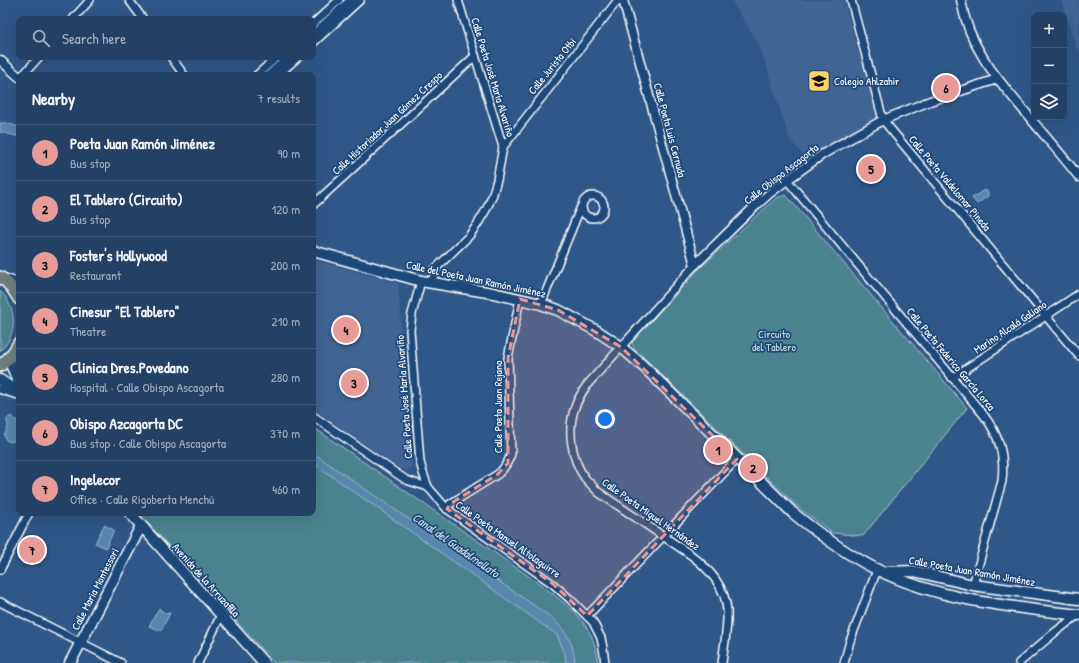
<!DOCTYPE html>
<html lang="en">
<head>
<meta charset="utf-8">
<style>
  :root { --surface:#234165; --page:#2f4c6e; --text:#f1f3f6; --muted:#a3afbf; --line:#405a79; --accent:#e69b98 }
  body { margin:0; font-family:"Patrick Hand",sans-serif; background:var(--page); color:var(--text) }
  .controls { position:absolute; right:12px; top:12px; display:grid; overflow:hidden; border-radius:8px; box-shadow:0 4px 16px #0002 }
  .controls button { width:36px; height:36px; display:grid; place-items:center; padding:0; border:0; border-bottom:1px solid var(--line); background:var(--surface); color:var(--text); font:20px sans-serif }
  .you { position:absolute; left:605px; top:419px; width:14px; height:14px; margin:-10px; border:3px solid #fff; border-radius:50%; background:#1a73e8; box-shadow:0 0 0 6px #1a73e833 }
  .badge { display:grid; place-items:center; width:26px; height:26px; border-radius:50%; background:var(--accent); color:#111; font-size:13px; font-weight:700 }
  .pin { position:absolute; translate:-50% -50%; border:2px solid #fff; box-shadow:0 1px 4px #0006 }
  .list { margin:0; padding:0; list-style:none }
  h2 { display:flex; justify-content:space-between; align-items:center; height:52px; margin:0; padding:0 16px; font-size:17px }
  h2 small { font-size:13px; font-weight:400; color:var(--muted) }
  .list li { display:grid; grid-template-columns:26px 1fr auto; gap:12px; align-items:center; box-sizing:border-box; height:56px; padding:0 16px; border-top:1px solid var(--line) }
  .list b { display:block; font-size:15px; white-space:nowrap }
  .list p { margin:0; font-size:13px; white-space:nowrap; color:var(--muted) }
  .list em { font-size:13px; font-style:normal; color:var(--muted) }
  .icon { flex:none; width:22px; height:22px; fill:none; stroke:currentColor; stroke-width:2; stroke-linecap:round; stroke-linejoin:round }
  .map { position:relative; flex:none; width:1079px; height:663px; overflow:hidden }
  .search { position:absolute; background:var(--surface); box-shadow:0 4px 16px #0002; left:16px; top:16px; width:300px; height:44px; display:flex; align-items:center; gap:10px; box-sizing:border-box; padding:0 14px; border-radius:8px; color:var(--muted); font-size:15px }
  .panel { position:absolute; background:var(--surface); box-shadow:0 4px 16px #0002; left:16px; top:72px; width:300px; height:444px; border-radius:8px }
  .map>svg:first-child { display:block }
  .built { fill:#406594 }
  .green { fill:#4c828f; stroke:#a6c0c7 }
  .water { fill:#5986ad; stroke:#9bb6ce }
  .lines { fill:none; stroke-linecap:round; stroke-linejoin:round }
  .minor-casing { stroke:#fff; stroke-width:10 }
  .tertiary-casing { stroke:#fff; stroke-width:11 }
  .secondary-casing { stroke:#fff; stroke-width:13 }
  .trunk-casing { stroke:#fff; stroke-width:14 }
  .minor { stroke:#1f4a7a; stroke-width:7 }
  .tertiary { stroke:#1f4a7a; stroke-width:8 }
  .secondary { stroke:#1f4a7a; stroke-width:10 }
  .trunk { stroke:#6d7e7c; stroke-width:11 }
  .marked { fill:#ea9494; fill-opacity:0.2; stroke:#ea9494; stroke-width:3; stroke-dasharray:8 5; stroke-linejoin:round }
  .labels { text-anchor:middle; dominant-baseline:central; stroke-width:3.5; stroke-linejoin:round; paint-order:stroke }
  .street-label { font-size:11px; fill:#fff; stroke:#1f4a7a }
  .poi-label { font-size:11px; fill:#fff; stroke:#1f4a7a; text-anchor:start }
  .park-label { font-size:11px; fill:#d2e0e3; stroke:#1f4a7a }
  .water-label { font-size:12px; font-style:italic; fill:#d6e1ea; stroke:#1f4a7a }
</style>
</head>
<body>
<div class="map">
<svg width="1079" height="663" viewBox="0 0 1079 663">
  <rect width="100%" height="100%" fill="#2f5787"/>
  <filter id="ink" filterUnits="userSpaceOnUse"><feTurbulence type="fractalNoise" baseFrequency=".025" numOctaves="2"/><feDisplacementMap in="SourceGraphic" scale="8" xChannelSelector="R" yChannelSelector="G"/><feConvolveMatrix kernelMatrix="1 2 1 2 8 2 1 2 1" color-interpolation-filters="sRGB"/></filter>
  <g filter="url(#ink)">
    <!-- built -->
    <g class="built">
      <path d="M731,0H844L877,117L806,159L789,138L760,46Z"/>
      <path d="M1061,0H1079V52L1077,50Z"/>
      <path d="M313,260L398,283L412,467L404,471L313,409Z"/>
    </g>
    <!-- green -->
    <g class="green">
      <path d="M786,195L967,408L863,536L833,533L799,508L634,348L632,342L699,269L776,198Z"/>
      <path d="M0,291C11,300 16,319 12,332C10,340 5,346 0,351Z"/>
      <path d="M313,427L540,584C568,606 596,624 598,663H274L139,513H313Z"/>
    </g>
    <!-- water -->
    <g class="water">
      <path d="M0,123H7L19,127V138L16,136L0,132Z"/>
      <path d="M984,190L988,192V196L977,204L972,198Z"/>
      <path d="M11,416C22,421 23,438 11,442L6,440L4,435C5,433 8,429 8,427C8,421 4,420 11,416Z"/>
      <path d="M313,453L552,618C567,632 574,643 575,663H566L565,654L557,635L467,571L313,463Z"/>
      <path d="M104,525L114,530L106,548L95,543Z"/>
      <path d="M159,608L160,609V610L167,614L168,613H170L161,631L149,626Z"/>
    </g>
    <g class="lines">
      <!-- minor casing -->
      <g class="minor-casing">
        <g id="minor">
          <path d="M129,0L143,19"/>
          <path d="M851,0L883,120L1079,356"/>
          <path d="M73,19L90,0"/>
          <path d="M313,24L339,0"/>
          <path d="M313,43L360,0"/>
          <path d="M171,57L184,75"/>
          <path d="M23,75L39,57"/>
          <path d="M257,75L277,57"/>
          <path d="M278,75L298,57"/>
          <path d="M503,147L618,0"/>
          <path d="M787,180L983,414C999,435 1005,454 1002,481L973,585"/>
          <circle cx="593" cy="207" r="11"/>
          <path d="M313,205L475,56"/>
          <path d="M695,265L587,385C582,392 578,399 575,407C567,429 571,459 585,478C589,483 594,487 598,492L691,555C709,569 725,586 727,610C728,628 724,646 722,663"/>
          <path d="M421,281L412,314L410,330L420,462L423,473L428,487L447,509L553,584L570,599L593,622L601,638L603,648L605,663"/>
          <path d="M432,283L435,269L469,236L477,225L486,210L492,197L497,180L503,147L458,0"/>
          <path d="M541,304L580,209L581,207"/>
          <path d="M952,378L1079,294"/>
          <path d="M313,416L406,480L428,487"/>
          <path d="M447,509L450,504L498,474C505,468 508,463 511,454L508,358L520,299"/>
          <path d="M0,570L29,513"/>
          <path d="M0,602L121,663"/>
          <path d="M587,616L737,459"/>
          <path d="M198,663L221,615"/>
          <path d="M844,663L850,641L877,570"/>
          <path d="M1019,663L1054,633L1079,614"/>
        </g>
      </g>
      <!-- tertiary casing -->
      <g class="tertiary-casing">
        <g id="tertiary">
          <path d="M623,0L695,265L750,211L770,193L787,180L823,154L883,120L930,101L997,79"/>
          <path d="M961,0C968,46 997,79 1026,113C1043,134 1062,155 1079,177"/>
          <path d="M313,35L351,0"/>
          <path d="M0,60L19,77"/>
          <path d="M269,75L289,57"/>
          <path d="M0,389L16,394"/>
        </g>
      </g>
      <!-- secondary casing -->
      <g class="secondary-casing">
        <g id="secondary">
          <path d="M313,251L421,281L493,293L541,304L558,310L597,331L621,347L642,365L793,513C819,534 846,554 876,569C938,600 1010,607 1079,615"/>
          <path d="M3,279L19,284"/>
          <path d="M9,359L19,384"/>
          <path d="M0,380L19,393"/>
          <path d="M130,513L264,663"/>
          <path d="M887,572L914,571L973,585L1079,599"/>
          <path d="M70,663L141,526"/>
        </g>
      </g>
      <!-- trunk casing -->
      <g class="trunk-casing">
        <g id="trunk">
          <path d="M0,277C9,282 14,291 19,299"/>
          <path d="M0,366C9,359 14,353 19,343"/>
        </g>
      </g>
      <!-- minor -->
      <use href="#minor" class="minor"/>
      <!-- tertiary -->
      <use href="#tertiary" class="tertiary"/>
      <!-- secondary -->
      <use href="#secondary" class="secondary"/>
      <!-- trunk -->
      <use href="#trunk" class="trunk"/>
    </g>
  </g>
  <!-- marked area -->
  <path class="marked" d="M520,299L558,310L621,347L737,459L587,616L553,584L447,509L450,504L498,474L508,463V358Z"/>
  <!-- icons -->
  <defs>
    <g id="school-square" transform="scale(1.15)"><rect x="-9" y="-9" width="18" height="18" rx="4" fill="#ffd166" stroke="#1f4a7a"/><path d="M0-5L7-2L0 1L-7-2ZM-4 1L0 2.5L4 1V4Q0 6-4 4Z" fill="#111"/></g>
  </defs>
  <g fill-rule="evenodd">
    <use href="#school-square" x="819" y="81"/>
  </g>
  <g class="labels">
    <!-- street labels -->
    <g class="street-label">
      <text transform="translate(552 66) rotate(-51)">Calle Jurista Otbi</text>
      <text transform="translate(493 77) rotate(73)">Calle Poeta José María Alvariño</text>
      <text transform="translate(387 123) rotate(-43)">Calle Historiador Juan Gómez Crespo</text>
      <text transform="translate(670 130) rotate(75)">Calle Poeta Luis Cernuda</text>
      <text transform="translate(781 174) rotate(-38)">Calle Obispo Ascagorta</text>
      <text transform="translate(950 183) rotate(50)">Calle Poeta Valdelomar Pineda</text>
      <text transform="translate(476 279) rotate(12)">Calle del Poeta Juan Ramón Jiménez</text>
      <text transform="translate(1010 327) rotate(-34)">Marino Alcalá Galiano</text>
      <text transform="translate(951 359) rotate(50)">Calle Poeta Federico García Lorca</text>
      <text transform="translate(404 397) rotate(-94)">Calle Poeta José María Alvariño</text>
      <text transform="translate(498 407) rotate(-90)">Calle Poeta Juan Rejano</text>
      <text transform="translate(651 514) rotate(35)">Calle Poeta Miguel Hernández</text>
      <text transform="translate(508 539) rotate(35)">Calle Poeta Manuel Altolaguirre</text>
      <text transform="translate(972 571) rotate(10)">Calle Poeta Juan Ramón Jiménez</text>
      <text transform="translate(206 580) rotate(48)">Avenida de la Arruzafilla</text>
      <text transform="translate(95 589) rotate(-63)">Calle María Montessori</text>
    </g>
    <!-- poi labels -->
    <g class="poi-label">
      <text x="834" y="81">Colegio Ahlzahir</text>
    </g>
    <!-- park labels -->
    <g class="park-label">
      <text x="774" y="334">Circuito<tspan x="774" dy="13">del Tablero</tspan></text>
    </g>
    <!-- water labels -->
    <g class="water-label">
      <text transform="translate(456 545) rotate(35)">Canal del Guadalmellato</text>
    </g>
  </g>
</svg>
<div class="controls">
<button>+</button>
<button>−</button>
<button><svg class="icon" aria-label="layers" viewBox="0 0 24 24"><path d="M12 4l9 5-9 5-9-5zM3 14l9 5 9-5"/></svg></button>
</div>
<div class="you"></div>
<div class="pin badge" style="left:718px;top:450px">1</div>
<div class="pin badge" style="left:753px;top:468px">2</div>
<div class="pin badge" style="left:354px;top:383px">3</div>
<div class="pin badge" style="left:346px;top:330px">4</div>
<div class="pin badge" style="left:871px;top:169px">5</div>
<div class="pin badge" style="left:946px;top:88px">6</div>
<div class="pin badge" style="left:32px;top:550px">7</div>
<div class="search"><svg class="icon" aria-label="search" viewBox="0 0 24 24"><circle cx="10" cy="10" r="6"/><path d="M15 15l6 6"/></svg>Search here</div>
<section class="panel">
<h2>Nearby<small>7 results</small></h2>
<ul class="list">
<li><span class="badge">1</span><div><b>Poeta Juan Ramón Jiménez</b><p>Bus stop</p></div><em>90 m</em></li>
<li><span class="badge">2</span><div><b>El Tablero (Circuito)</b><p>Bus stop</p></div><em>120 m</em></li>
<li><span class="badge">3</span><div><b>Foster's Hollywood</b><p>Restaurant</p></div><em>200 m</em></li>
<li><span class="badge">4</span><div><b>Cinesur &quot;El Tablero&quot;</b><p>Theatre</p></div><em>210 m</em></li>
<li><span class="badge">5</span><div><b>Clinica Dres.Povedano</b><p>Hospital · Calle Obispo Ascagorta</p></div><em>280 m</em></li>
<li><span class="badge">6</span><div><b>Obispo Azcagorta DC</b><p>Bus stop · Calle Obispo Ascagorta</p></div><em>370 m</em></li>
<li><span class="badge">7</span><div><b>Ingelecor</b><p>Office · Calle Rigoberta Menchú</p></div><em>460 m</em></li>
</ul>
</section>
</div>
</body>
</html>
